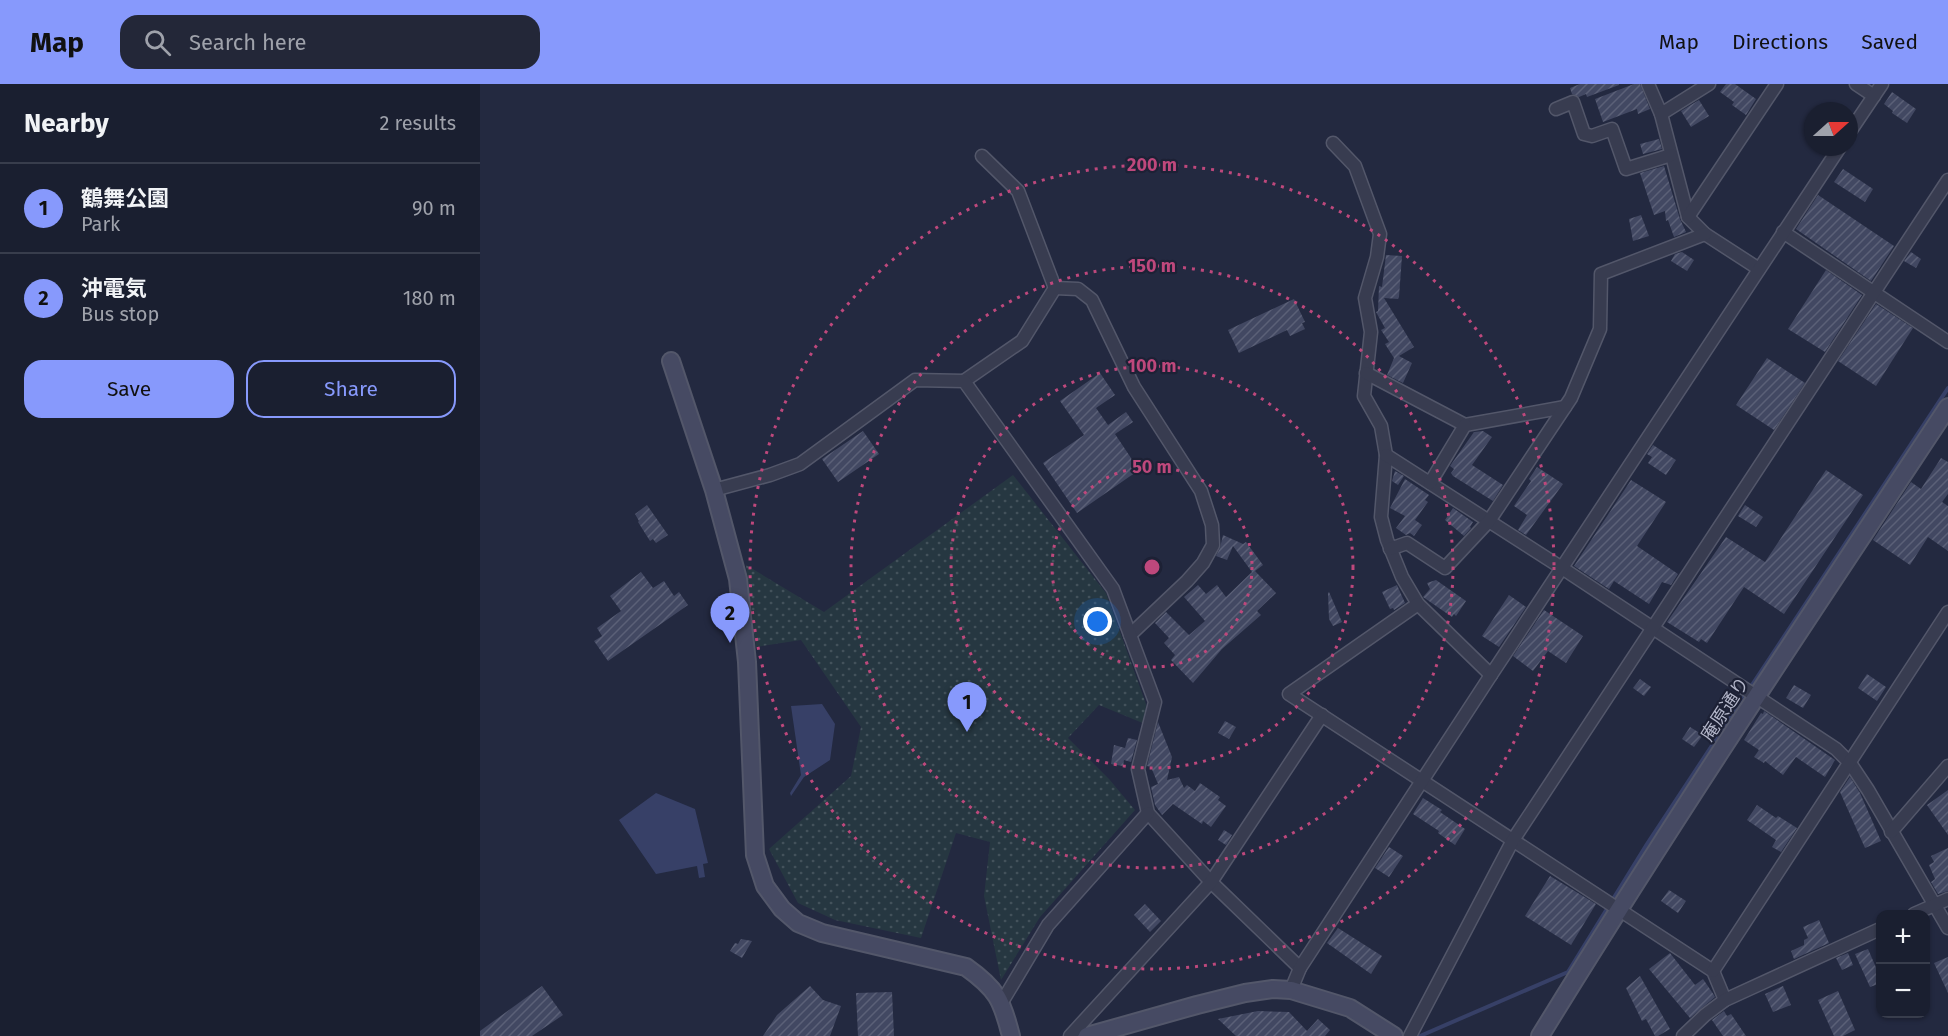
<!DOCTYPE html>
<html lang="en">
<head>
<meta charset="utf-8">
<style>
  :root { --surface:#1a1f30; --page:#232738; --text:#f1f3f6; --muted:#9fa2ab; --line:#383d4c; --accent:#8799fc }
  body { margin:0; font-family:"Fira Sans","Noto Sans JP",sans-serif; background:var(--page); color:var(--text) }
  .controls { position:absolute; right:18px; bottom:18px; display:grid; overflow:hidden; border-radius:12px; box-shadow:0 2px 4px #0004 }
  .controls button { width:54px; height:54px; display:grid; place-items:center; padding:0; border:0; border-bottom:2px solid var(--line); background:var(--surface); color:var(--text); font:30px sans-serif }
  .compass { position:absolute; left:1324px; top:18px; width:54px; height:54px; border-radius:50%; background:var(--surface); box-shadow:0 2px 4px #0004; rotate:69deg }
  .you { position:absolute; left:618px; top:538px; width:21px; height:21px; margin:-15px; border:4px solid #fff; border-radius:50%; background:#1a73e8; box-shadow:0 0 0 9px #1a73e833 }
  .badge { display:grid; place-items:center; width:39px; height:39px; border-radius:50%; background:var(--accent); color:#111; font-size:20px; font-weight:700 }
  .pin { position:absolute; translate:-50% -50px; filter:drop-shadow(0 2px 3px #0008) }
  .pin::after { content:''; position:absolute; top:32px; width:21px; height:18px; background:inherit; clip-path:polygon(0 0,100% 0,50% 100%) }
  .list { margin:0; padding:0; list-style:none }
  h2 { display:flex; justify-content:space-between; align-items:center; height:78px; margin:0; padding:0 24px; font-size:26px }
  h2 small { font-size:20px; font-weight:400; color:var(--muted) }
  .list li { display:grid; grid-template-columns:39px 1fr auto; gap:18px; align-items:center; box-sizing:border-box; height:90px; padding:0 24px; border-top:2px solid var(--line) }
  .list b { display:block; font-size:22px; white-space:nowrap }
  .list p { margin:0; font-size:20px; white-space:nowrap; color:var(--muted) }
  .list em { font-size:20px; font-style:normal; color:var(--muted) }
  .actions { display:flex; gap:12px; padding:18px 24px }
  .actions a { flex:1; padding:14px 0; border:2px solid var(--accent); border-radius:18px; text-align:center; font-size:21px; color:var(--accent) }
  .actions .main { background:var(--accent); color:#111 }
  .icon { flex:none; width:33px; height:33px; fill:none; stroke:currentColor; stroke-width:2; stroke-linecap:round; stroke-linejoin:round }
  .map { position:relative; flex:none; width:1468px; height:952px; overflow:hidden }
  header { display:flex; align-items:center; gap:36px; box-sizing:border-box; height:84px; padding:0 30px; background:var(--accent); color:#111 }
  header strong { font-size:28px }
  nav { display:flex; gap:33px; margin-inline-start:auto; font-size:21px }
  .search { width:420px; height:54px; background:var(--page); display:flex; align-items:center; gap:15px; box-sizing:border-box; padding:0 21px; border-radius:18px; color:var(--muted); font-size:22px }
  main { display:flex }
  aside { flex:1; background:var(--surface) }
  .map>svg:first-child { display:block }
  .green { fill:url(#green-dots) }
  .water { fill:#374067 }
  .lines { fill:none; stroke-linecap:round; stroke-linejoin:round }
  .stream { stroke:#374067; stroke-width:4 }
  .building { fill:url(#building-hatch) }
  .street-casing { stroke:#53576a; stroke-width:15 }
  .secondary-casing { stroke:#53576a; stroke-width:20 }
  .street { stroke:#383c50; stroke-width:12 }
  .secondary { stroke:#464a63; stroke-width:16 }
  .ring { fill:none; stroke:#be487c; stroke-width:3; stroke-dasharray:3 6 }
  .labels { text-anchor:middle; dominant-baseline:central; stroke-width:4.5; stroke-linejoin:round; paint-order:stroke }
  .street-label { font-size:18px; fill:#b4b7ca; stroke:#1d2135 }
  .centre { fill:#be487c; stroke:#1d2135; stroke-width:3 }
  .ring-label { font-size:18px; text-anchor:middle; font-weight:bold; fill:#be487c; stroke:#1d2135; stroke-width:4.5; stroke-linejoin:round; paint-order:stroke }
</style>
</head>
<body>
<header>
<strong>Map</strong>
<div class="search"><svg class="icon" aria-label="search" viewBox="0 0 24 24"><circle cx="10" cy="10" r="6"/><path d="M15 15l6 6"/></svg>Search here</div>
<nav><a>Map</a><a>Directions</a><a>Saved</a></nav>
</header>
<main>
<aside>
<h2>Nearby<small>2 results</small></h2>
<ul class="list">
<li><span class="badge">1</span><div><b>鶴舞公園</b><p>Park</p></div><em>90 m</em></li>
<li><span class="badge">2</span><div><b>沖電気</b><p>Bus stop</p></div><em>180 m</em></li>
</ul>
<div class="actions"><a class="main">Save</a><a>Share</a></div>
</aside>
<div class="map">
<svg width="1468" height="952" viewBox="0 0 1468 952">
  <defs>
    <pattern id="green-dots" width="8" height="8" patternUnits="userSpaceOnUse" patternTransform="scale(1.5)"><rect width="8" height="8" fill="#263741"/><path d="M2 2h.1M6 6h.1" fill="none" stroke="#43525b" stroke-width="1.8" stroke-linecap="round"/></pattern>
    <pattern id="building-hatch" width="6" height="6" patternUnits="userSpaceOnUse" patternTransform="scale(1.5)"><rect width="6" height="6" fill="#424862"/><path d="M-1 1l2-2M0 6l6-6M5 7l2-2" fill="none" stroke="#5b6077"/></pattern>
  </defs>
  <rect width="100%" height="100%" fill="#232940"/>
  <!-- green -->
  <path class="green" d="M533,391L626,509L666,620L665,640L619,621L588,654L629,695L655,726L560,833L521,896L504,812L510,758L476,749L441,854L355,836L318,819L289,765L371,692L381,643L321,556L276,563L266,481L344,528Z"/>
  <!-- water -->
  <g class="water">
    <path d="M342,620L355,640L350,676L324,693L311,712L310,709L321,691L311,622Z"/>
    <path d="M176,709L215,725L228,779L223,780L225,793L219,794L217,782L176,790L139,736Z"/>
  </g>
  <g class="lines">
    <!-- stream -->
    <path class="stream" d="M940,952L1088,888L1167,760L1468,304"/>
  </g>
  <!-- building -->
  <g class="building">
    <path d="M1100,0H1139V1L1107,13L1106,10L1099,13L1092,10L1090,4Z"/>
    <path d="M1154,0H1160L1170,25L1158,30L1157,25L1123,38L1115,15Z"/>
    <path d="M1246,0H1255L1276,15L1266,31L1252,21L1254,18L1240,8Z"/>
    <path d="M1412,8L1436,25L1427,39L1412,29L1413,27L1404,20Z"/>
    <path d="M1219,16L1229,32L1211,43L1201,27Z"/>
    <path d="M1179,55L1182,65L1163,70L1160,60Z"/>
    <path d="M1184,82L1200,135L1206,148L1194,153L1188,136L1186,137L1185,127L1174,131L1160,89Z"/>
    <path d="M1363,85L1393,105L1385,118L1354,98Z"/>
    <path d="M1338,111L1414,162L1391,197L1316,145Z"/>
    <path d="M1161,131L1169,152L1153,157L1149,135Z"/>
    <path d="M1202,168L1214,176L1207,187L1191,177L1195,170Z"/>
    <path d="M1431,168L1441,175L1436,184L1424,177Z"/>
    <path d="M906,171L922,172L919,213L918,215L904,214L934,263L919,272L932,279L923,299L907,291L914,274L905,260L909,258L901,246L905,244L896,228L898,227L899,202L902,203Z"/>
    <path d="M1346,186L1382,211L1345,268L1308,245Z"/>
    <path d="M814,215L825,238L822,239L825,245L810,252L807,246L759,269L748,246Z"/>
    <path d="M1396,220L1433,244L1396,302L1358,277Z"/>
    <path d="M1287,274L1325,299L1294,346L1256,321Z"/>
    <path d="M620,289L635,311L616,324L628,341L646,328L653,338L635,350L659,386L597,429L563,379L604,351L580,317Z"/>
    <path d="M383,347L399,370L358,398L342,375Z"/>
    <path d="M1003,347L1012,353L992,381L1023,401L1013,417L973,392L971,389L974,385L970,382L994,348Z"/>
    <path d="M1173,361L1196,376L1186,391L1168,379L1172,373L1167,370Z"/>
    <path d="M1461,374L1468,378V410L1462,418L1468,422V467L1448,453L1430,481L1393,456L1431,398L1441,405Z"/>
    <path d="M1057,383L1083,400L1046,451L1038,446L1047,431L1034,422L1051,397L1049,395Z"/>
    <path d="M1346,386L1383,411L1304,530L1264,503L1227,559L1221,555L1219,558L1187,538L1246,453L1285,478Z"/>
    <path d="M915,387L924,392L918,401L912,397Z"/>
    <path d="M925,395L949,411L945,416L948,418L935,436L942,441L934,452L930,449L926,451L916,444L925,432L910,424Z"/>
    <path d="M1151,396L1186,418L1157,462L1198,490L1191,501L1182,498L1169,520L1134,497L1129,505L1094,482Z"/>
    <path d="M167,421L188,451L176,459L173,455L170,457L158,438L159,437L155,430Z"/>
    <path d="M1265,421L1283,433L1276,443L1258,432Z"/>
    <path d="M973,424L993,438L990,443L991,444L984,452L965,436Z"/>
    <path d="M743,451L763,460L766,458L783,481L775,487L796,509L777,527L781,531L742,565L713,599L691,576L695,571L684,559L689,554L675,539L686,528L709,551L725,537L704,513L718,501L726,510L737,501L746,513L772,488L753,462L747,476L736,472L740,464Z"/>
    <path d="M161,488L173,504L184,497L194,512L199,508L208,521L128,577L114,557L122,552L117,544L141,527L130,512Z"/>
    <path d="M956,496L986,517L976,532L974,530L972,533L943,513L950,505L947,499Z"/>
    <path d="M917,501L925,519L914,526L913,524L910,525L902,508Z"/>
    <path d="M849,508L862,538L853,542L849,535L848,509Z"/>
    <path d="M1029,511L1046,523L1019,563L1002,552Z"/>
    <path d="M1064,526L1103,552L1086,579L1068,567L1053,587L1033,572Z"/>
    <path d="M1387,590L1406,603L1397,617L1378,604Z"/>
    <path d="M1160,595L1171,603L1164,612L1153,604Z"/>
    <path d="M1314,601L1331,611L1323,624L1306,614Z"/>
    <path d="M1284,627L1355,676L1345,693L1316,673L1303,691L1285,677L1284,679L1274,673L1279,666L1264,656L1281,629L1283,630Z"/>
    <path d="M745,637L756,643L749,655L738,649Z"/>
    <path d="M678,638L692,673L687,696L699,693L704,704L707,701L715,707L720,699L740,713L738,716L746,722L731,743L723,737L722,740L693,720L682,731L675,721L671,703L678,700L671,683L667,682Z"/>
    <path d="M1210,643L1223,651L1214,663L1202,655Z"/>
    <path d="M648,654L657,656L651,678L644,676L643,682L631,680L634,661L645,664Z"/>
    <path d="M1370,693L1380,709L1401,757L1385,764L1360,708Z"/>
    <path d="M1468,706V751L1447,721Z"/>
    <path d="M943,714L962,726L960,728L985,745L975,761L958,749L959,747L933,730Z"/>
    <path d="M1277,721L1296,734L1298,732L1317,744L1301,768L1292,763L1296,756L1267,736Z"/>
    <path d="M744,746L752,751L746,761L738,756Z"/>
    <path d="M909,763L923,772L909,793L895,784Z"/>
    <path d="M1468,764V807L1458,810L1451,798L1455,795L1449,781L1454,778L1451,772Z"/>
    <path d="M1070,792L1116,820L1091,861L1045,832Z"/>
    <path d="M1189,806L1206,817L1198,829L1181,817Z"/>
    <path d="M665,820L681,837L670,848L654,831Z"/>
    <path d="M1339,836L1349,859L1314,875L1311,867L1324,861V856L1328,854L1323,843Z"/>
    <path d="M858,844L902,872L891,890L847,859Z"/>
    <path d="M261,855L272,857L262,874L250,867L255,859L258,860Z"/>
    <path d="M1388,865L1401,895V899L1390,903L1375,870Z"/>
    <path d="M1190,869L1215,901L1223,895L1234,911L1235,913L1210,934L1169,885Z"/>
    <path d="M1368,869L1373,881L1362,886L1356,874Z"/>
    <path d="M1468,873V909L1454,879Z"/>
    <path d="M1160,892L1190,945L1178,952H1175L1166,935L1162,937L1146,904Z"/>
    <path d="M62,902L83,931L52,952H0V947Z"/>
    <path d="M330,902L343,916L361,922L350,952H283L297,931Z"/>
    <path d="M1303,902L1311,921L1293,928L1285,910Z"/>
    <path d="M1358,907L1375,946L1363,952H1354L1338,916Z"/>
    <path d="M412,908L414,952H378L376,909Z"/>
    <path d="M778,927L809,928L827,947L838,935L850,946L845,952H756L738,935Z"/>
    <path d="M1244,927L1247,932L1251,930L1266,952H1243L1232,936Z"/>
  </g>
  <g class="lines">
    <!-- street casing -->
    <g class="street-casing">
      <g id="street">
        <path d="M1168,0L1181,30"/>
        <path d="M1229,0L1181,30L1208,133L1225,150L1279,185"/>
        <path d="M1376,0L1394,12"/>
        <path d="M1076,25L1093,18L1104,50L1112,52L1132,45L1146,85L1191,71"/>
        <path d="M1369,49L1402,0"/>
        <path d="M853,59L875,82L900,150L897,173L885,214L891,248L884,312L901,342L906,371L901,433L907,456L922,493L938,520L1011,591"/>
        <path d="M502,72L538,107L575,204L598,205L612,216L654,303L721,407L732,441L733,461L723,479L707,497L650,551"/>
        <path d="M1208,133L1297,0"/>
        <path d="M1303,148L1468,258"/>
        <path d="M886,289L985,341L1085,323"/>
        <path d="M484,297L542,257L575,204"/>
        <path d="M906,371L1082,484L1356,665L1370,679L1388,706L1468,844"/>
        <path d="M950,399L985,341"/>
        <path d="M234,406L290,391L320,380L435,296L484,297L633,505L675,618L658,685L668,729L731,798L820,884"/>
        <path d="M910,465L927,459L965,484L1009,437L1091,314L1120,245L1121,190L1225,150"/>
        <path d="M938,520L809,610L1233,887L1245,916"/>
        <path d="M1411,748L1468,682"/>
        <path d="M1434,830L1468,815"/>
        <path d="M1233,887L1468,528"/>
        <path d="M811,906L820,884L1011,591L1360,63"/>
        <path d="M522,918L568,841L668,729"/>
        <path d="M590,952L731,798L842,631"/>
        <path d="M930,952L1033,756L1468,96"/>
        <path d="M1203,952L1225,931L1245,916L1400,845"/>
      </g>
    </g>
    <!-- secondary casing -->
    <g class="secondary-casing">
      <g id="secondary">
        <path d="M191,277L234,406L258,495L267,578L275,771L285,802L302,825L318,839L342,849L486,883C517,905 522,916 531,952"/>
        <path d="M607,952L717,921L765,909L793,905L811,906L870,924L914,952"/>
        <path d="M1060,952C1191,739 1330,531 1468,323"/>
      </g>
    </g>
    <!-- street -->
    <use href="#street" class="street"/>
    <!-- secondary -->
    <use href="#secondary" class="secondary"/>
  </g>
  <!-- distance rings -->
  <g class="ring">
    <circle cx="672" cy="483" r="100"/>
    <circle cx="672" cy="483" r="201"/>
    <circle cx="672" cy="483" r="301"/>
    <circle cx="672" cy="483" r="402"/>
  </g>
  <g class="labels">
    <!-- street labels -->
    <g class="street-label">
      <text transform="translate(1245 625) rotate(-57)">庵原通り</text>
    </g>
  </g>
  <circle cx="672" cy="483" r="9" class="centre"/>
  <g class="ring-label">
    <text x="672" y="87">200 m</text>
    <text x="672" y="188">150 m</text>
    <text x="672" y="288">100 m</text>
    <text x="672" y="389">50 m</text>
  </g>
</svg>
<div class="controls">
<button>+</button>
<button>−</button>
</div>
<svg class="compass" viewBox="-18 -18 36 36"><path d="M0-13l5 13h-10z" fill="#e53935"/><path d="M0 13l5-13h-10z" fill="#9fa2ab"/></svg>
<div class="you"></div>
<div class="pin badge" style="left:487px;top:648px">1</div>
<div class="pin badge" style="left:250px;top:559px">2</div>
</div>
</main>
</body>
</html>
